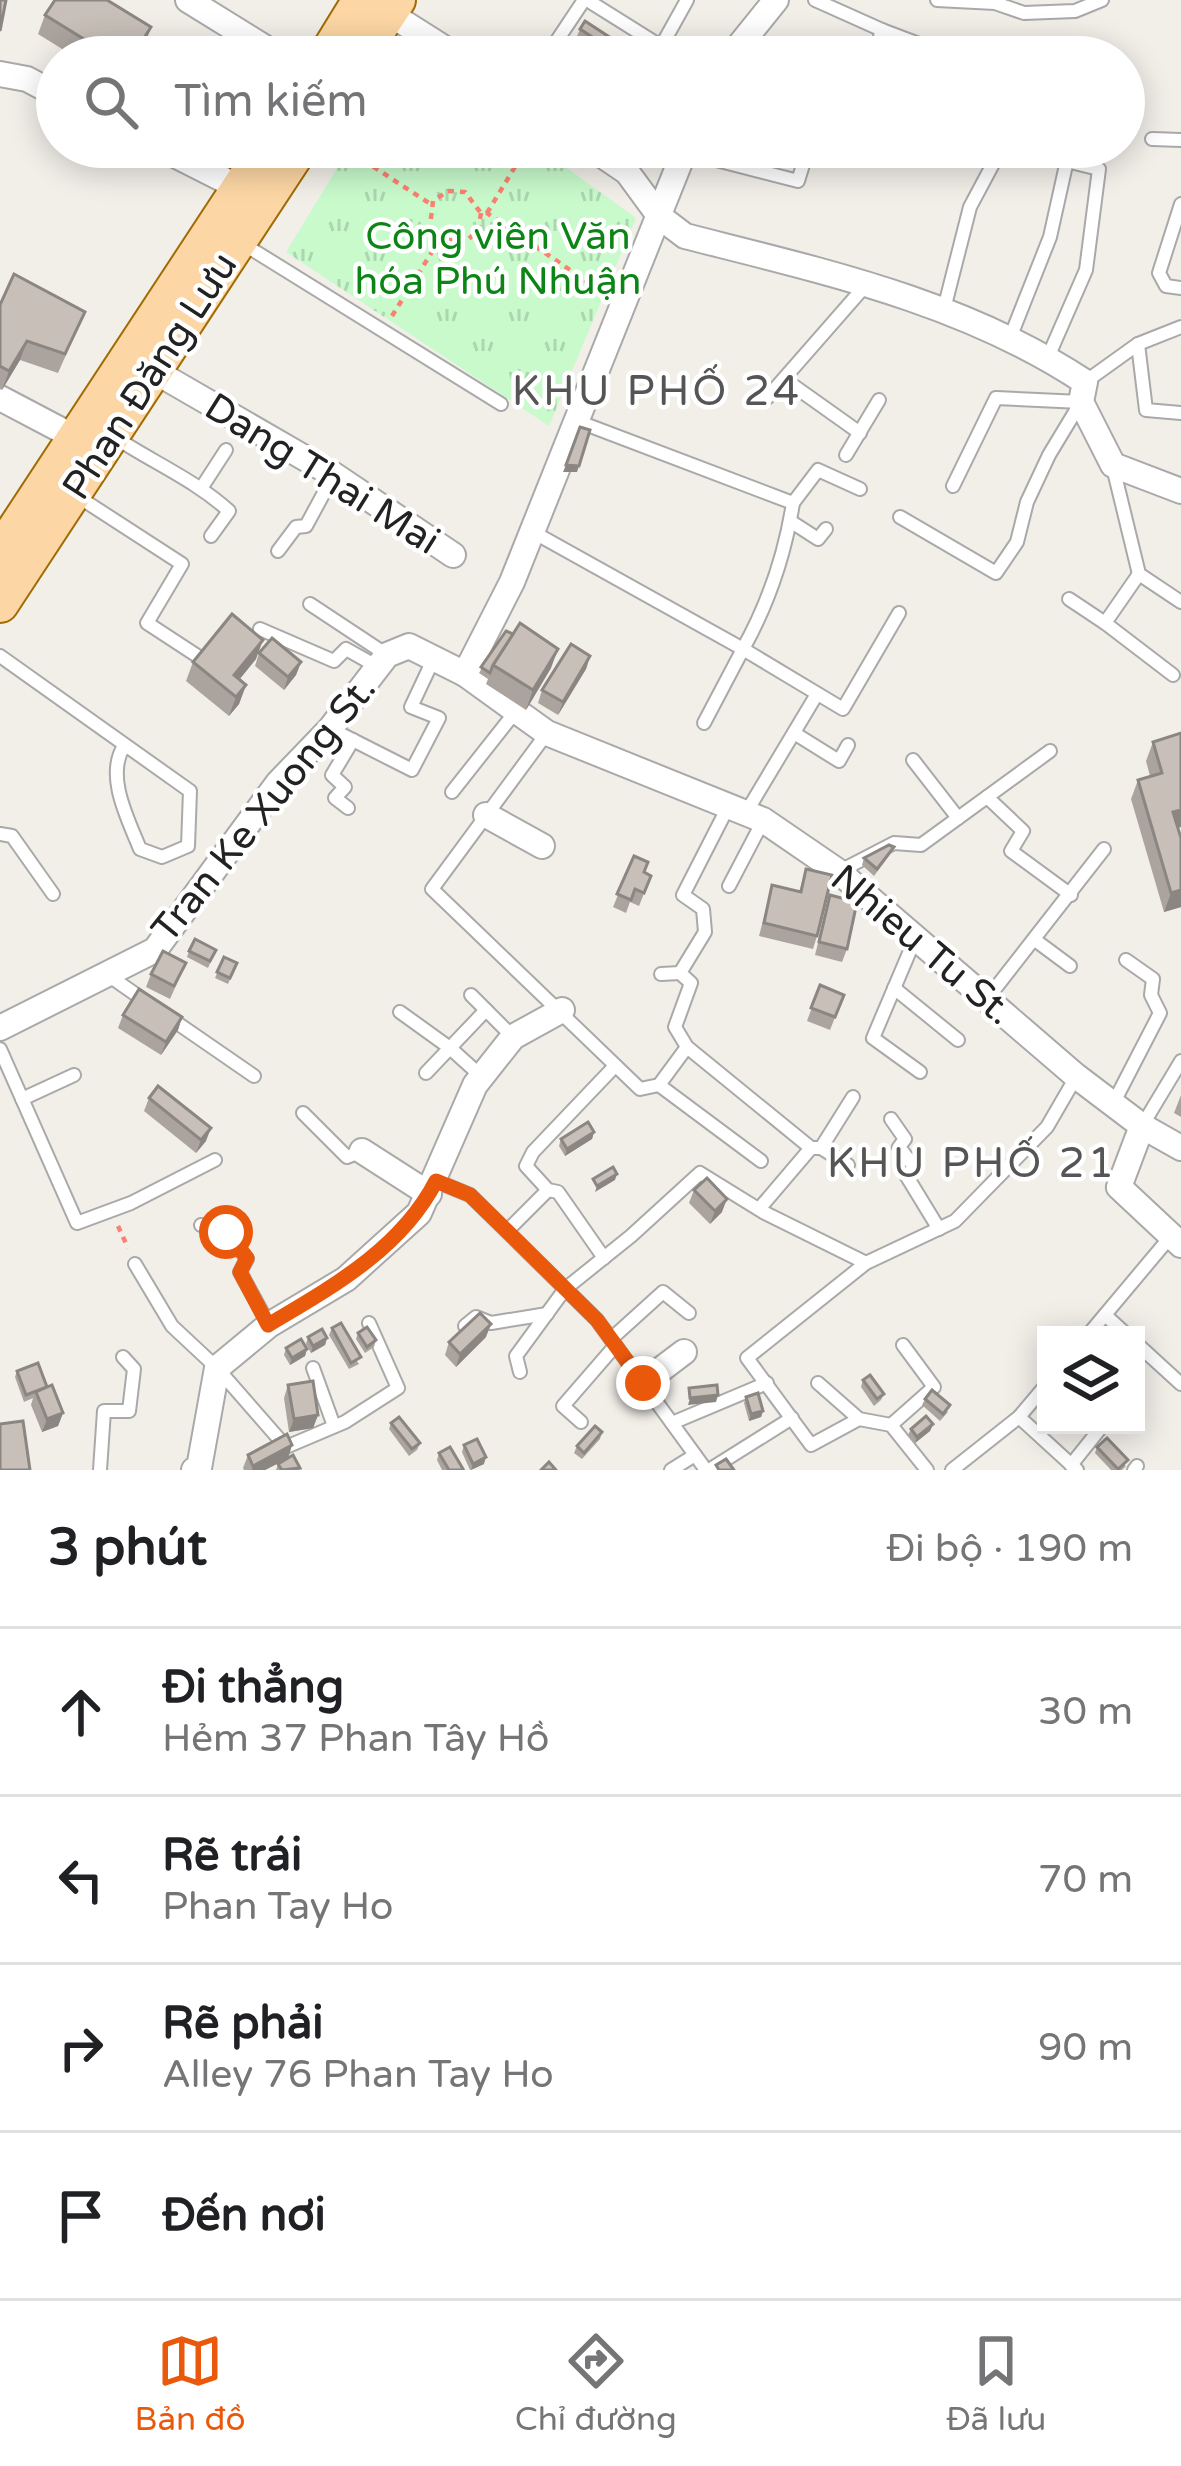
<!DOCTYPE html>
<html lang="vi">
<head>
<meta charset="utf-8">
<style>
  :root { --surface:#fff; --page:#f6f6f6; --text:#202124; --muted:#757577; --line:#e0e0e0; --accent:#ea580c }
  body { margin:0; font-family:"Varela Round",sans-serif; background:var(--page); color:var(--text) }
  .controls { position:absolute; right:36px; bottom:36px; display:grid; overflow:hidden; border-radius:0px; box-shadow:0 6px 30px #0003 }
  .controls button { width:108px; height:108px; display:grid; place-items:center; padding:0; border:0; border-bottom:3px solid var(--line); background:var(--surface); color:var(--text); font:60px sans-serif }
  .stop { position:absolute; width:36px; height:36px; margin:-27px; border:9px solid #ea580c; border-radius:50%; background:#fff }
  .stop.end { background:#ea580c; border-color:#fff; box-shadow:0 3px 12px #0008 }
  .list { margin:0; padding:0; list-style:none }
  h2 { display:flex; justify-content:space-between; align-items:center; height:156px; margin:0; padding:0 48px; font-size:51px }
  h2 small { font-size:39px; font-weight:400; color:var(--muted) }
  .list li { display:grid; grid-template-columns:78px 1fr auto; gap:36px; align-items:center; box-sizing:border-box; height:168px; padding:0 48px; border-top:3px solid var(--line) }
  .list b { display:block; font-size:45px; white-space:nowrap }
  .list p { margin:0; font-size:39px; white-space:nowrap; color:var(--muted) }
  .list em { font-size:39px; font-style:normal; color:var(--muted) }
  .icon { flex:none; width:66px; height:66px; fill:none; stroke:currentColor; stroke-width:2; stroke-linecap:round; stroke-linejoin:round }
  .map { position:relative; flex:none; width:1181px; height:1470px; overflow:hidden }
  .search { position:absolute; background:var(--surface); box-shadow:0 6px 30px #0003; left:36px; right:36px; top:36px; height:132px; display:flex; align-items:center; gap:30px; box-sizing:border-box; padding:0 42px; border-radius:66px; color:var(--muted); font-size:45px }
  .sheet { height:828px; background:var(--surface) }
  nav { display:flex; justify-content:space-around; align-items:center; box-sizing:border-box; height:168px; border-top:3px solid var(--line); background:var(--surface); font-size:33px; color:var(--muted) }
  nav a { display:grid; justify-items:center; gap:6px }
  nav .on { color:var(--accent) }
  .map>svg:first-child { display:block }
  .park { fill:url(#park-tufts) }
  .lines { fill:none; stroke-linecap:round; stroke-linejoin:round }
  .lane-casing { stroke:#a9a9a9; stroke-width:16 }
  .street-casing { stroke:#a9a9a9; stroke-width:28 }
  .primary-casing { stroke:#a06b00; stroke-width:40 }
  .path { stroke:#fa8072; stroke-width:4.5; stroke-dasharray:6 6; stroke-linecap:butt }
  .lane { stroke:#fff; stroke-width:12 }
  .street { stroke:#fff; stroke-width:24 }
  .primary { stroke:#fcd6a4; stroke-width:36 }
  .wall { fill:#aba49e }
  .shaded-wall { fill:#8b8681 }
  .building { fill:#c7bfb8; stroke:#8b8681; stroke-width:3 }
  .route { stroke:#ea580c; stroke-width:15 }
  .labels { text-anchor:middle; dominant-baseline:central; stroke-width:9; stroke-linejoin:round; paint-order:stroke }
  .park-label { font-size:39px; fill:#0c8416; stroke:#fff }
  .street-label { font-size:39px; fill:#222; stroke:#fff }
  .neighbourhood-label { font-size:42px; letter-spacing:3px; fill:#555; stroke:#fff }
</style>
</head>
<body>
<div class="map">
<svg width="1181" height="1470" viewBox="0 0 1181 1470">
  <defs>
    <pattern id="park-tufts" width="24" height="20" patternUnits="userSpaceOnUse" patternTransform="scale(3)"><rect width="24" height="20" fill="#c8facc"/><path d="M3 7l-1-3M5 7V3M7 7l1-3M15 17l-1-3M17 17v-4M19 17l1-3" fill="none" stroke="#acd6af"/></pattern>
  </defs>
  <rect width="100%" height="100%" fill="#f2efe9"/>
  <!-- park -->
  <path class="park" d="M350,147H538L636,218L549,426L286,252Z"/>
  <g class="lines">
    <!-- lane casing -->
    <g class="lane-casing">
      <g id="lane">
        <path d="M587,0L678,57"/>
        <path d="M815,0L882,30L874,57"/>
        <path d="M937,0L995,3L1024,13L1075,11L1102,0"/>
        <path d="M882,30L919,44L915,57"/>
        <path d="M662,45L687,0"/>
        <path d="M546,57L584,0"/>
        <path d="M1152,139L1181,140"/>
        <path d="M1010,147L1099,169L1086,270L1048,357"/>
        <path d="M685,152L798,181L806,155"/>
        <path d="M845,155L848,147"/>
        <path d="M881,160L885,147"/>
        <path d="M1181,204L1159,273L1166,286L1181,288"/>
        <path d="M240,242L501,404"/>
        <path d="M944,309L970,207L1002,147"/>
        <path d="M1010,338L1050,237L1070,147"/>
        <path d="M1138,344L1146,410L1181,413"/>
        <path d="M784,379L860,433"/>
        <path d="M1085,382L1138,344L1181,327"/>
        <path d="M767,398L865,286"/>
        <path d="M577,421L793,503C785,554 768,604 743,649L843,709L899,613"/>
        <path d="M113,436C152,462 195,480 229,511L211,536"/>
        <path d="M846,455L879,400"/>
        <path d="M1113,467L1139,574L1181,602"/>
        <path d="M202,487L226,450"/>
        <path d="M74,494L182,564L147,623L202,659"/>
        <path d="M793,503L818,470L860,489"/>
        <path d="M900,517L996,573L1017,542L1027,502L1049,455L1081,402L996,398L953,486"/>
        <path d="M790,521L818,539L826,529"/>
        <path d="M533,532L743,649L704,723"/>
        <path d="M278,551L296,527L306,526L333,476"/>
        <path d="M1139,574L1105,623L1173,675"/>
        <path d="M1069,599L1105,623"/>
        <path d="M310,604L387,655"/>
        <path d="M260,629L334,661L346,649L378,667"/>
        <path d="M0,656L190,791L188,846L162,857L140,849C128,819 105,776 124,746"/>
        <path d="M331,729L412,770L439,718L411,707L434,658"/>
        <path d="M547,733L432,889L640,1089L659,1085L687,1047L811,1148H821L848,1165"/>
        <path d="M794,733L839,761L848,745"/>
        <path d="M913,760L958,818"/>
        <path d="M452,792L516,711"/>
        <path d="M987,797L1023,831L1011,851L1071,895"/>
        <path d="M348,808L335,798L345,787L332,775L353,740"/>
        <path d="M747,811L817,694"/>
        <path d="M0,834L12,836L53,894"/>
        <path d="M840,871L894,843L921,845L1050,751"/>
        <path d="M729,886L763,821"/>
        <path d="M915,939L873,1038L920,1072"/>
        <path d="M1035,940L1070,966"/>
        <path d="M661,974L680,973"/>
        <path d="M108,975L145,1001"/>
        <path d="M894,988L958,1040"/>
        <path d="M471,995L512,1036"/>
        <path d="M987,999L1104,849"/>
        <path d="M400,1012L450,1048L481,1076"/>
        <path d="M167,1016L254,1076"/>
        <path d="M687,1047L675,1027L691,983L680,973L705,932L703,909L683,895L729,805"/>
        <path d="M0,1049L77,1223L131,1203L215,1160"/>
        <path d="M426,1073L486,1010"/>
        <path d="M659,1085L761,1161"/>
        <path d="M22,1099L74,1075"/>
        <path d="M1113,1104L1160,1013L1151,995L1153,979L1126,960"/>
        <path d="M303,1113L347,1157L362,1151"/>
        <path d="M891,1119L905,1139L899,1147L915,1168L906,1175L939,1229"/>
        <path d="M1142,1126L1181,1061"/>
        <path d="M821,1148L853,1097"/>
        <path d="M436,1181L470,1195L597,1320L706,1470"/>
        <path d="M759,1209L811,1148"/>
        <path d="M201,1225L226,1231L247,1259L240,1272L269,1325"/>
        <path d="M507,1231L548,1190"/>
        <path d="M604,1258L558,1192L548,1190L526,1166L533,1152L614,1067"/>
        <path d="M135,1264L172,1326L217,1368L286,1447L345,1422L398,1388L369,1323"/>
        <path d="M1105,1315L1127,1335"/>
        <path d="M465,1326L476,1317L491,1323L547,1314"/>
        <path d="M1088,1335L1171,1236"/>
        <path d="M611,1339L663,1292L689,1313"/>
        <path d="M1136,1343L1181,1384"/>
        <path d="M903,1345L934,1387L891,1425L927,1470"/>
        <path d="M313,1368L334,1426"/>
        <path d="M520,1372L516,1356L565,1289L631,1236L700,1173L763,1212L866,1263"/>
        <path d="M818,1383L859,1419L891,1425"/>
        <path d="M1019,1417L1077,1470"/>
        <path d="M859,1419L811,1445L747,1358L866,1263L955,1221L1047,1127L1076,1077"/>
        <path d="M581,1422L563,1406L615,1346"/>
        <path d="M672,1423L767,1383"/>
        <path d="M1071,1465L1103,1425"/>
        <path d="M100,1470L104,1411H129L134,1369L123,1357"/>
        <path d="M671,1470L695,1455"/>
        <path d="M709,1470L792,1418"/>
        <path d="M952,1470L1019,1417L1046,1385"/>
        <path d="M1134,1470L1137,1466"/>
      </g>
    </g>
    <!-- street casing -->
    <g class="street-casing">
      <g id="street">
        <path d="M188,0L280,57"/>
        <path d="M376,5L458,57"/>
        <path d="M730,57L776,0"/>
        <path d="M0,74L27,79L57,95"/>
        <path d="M159,147L240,188"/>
        <path d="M590,147L627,172L660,217L685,236C822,271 965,302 1085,382L1081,402L1113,465L1181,491"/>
        <path d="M142,364L334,475L453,555"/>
        <path d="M0,398L76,438"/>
        <path d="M465,674L547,733L763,820L839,872L1076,1076L1142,1126L1119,1187L1181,1245"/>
        <path d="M486,815L542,846"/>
        <path d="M0,1028L155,950L278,783L330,729L387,655L409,646L465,674L512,582L686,147"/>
        <path d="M1142,1126L1181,1148"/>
        <path d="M362,1151L429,1194"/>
        <path d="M643,1383L684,1352"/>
        <path d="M194,1470L199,1468L217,1368L269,1325L346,1279L419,1213L475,1085L513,1037L562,1010"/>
      </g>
    </g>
    <!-- primary casing -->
    <g class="primary-casing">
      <g id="primary">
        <path d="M326,57L361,0"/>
        <path d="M359,57L397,0"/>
        <path d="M0,553L267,147"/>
        <path d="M0,604L300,147"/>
      </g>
    </g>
    <!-- path -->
    <g class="path">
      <path d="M343,147L432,205"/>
      <path d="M481,213L478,231L465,242L440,239L430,226L433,201L448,191L465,192L481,213H487L602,292"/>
      <path d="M487,213L527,147"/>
      <path d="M392,316L440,239"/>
      <path d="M118,1226L128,1248"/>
    </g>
    <!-- lane -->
    <use href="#lane" class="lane"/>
    <!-- street -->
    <use href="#street" class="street"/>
    <!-- primary -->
    <use href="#primary" class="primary"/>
  </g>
  <!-- wall -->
  <g class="wall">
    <path d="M45,15L151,27L144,46L137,57H75L38,34Z"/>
    <path d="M580,29L615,48L610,57L577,36Z"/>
    <path d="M0,305L85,312L58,373L20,360L2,390L0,389Z"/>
    <path d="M506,631L551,668L526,710L486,684L488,679L479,673Z"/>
    <path d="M259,653L301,662L296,675L284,690L255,666Z"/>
    <path d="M590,656L586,669L558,715L538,703L542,690Z"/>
    <path d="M256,659L239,680L246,685L239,704L229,716L186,681L193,662Z"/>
    <path d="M1153,742L1178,828L1181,907L1164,912L1131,799L1138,780L1150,776L1146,761Z"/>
    <path d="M891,853L874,876L862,865L864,858Z"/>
    <path d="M634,856L644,872L651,876L639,906L630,902L626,913L613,907Z"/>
    <path d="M806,869L817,936L813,949L759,936L772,885L799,892Z"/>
    <path d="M830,895L847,949L842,962L815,955Z"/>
    <path d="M216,950L208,968L187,957L189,951Z"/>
    <path d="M224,957L237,963L228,984L215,978Z"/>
    <path d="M186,963L170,999L146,987L151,974Z"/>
    <path d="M820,985L844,995L830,1030L807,1021Z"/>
    <path d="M123,1015L182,1017L178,1030L161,1055L118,1028Z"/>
    <path d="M1181,1095V1117L1174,1113Z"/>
    <path d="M149,1098L206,1141L196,1153L144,1111Z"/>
    <path d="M594,1132L592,1139L565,1156L559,1146L561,1139Z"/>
    <path d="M694,1190L722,1212L710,1224L689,1203Z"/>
    <path d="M332,1328L359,1364L349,1369L329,1335Z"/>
    <path d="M358,1333L376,1340L374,1347L365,1353L356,1339Z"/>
    <path d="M308,1337L327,1338L325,1345L311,1353L306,1344Z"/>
    <path d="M486,1337L456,1367L445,1355L449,1342Z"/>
    <path d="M286,1348L307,1349L305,1356L290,1365L284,1355Z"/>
    <path d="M17,1371L47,1387L63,1413L58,1426L42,1432L31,1405L33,1398L24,1402L15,1377Z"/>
    <path d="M863,1380L884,1394L881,1400L874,1406L861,1387Z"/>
    <path d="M288,1385L318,1415L313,1428L289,1432L284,1398Z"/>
    <path d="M746,1397L763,1411L761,1417L749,1421L744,1403Z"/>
    <path d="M925,1399L948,1412L940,1421L922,1405Z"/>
    <path d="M391,1423L420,1443L417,1450L409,1456L389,1429Z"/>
    <path d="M933,1424L930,1431L915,1443L908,1435L911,1429Z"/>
    <path d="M602,1432L600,1439L582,1459L574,1453L577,1446Z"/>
    <path d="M292,1445L288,1458L300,1468V1470H276L278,1464L287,1459L265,1470H244L243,1468L248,1455Z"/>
    <path d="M464,1445L484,1464L470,1470L462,1452Z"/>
    <path d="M1097,1447L1126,1466L1122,1470H1111L1095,1453Z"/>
    <path d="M439,1453L463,1470H442L437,1460Z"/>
  </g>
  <!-- shaded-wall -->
  <g class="shaded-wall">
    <path d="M151,27L144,46L137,57H132Z"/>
    <path d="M27,341L20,360L2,390L9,371Z"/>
    <path d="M566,465L579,466L577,472H563Z"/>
    <path d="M263,640L256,659L229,692L234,675Z"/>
    <path d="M558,649L551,668L526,710L533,690Z"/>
    <path d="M590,656L586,669L558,715L563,702Z"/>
    <path d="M301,662L296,675L284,690L288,677Z"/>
    <path d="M246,685L239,704L229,716L236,697Z"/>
    <path d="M1181,810V827L1166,831L1173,812Z"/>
    <path d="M1181,890V907L1164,912L1171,893Z"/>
    <path d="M182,1017L178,1030L161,1055L166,1042Z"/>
    <path d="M211,1128L206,1141L196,1153L201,1140Z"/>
    <path d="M594,1132L592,1139L565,1156L567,1149Z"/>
    <path d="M617,1174L615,1180L595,1192L597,1186Z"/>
    <path d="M727,1199L722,1212L710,1224L715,1211Z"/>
    <path d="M491,1324L486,1337L456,1367L460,1354Z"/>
    <path d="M327,1338L325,1345L311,1353L313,1346Z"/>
    <path d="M307,1349L305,1356L290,1365L292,1358Z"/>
    <path d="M718,1395L716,1402L688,1405L690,1398Z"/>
    <path d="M763,1411L761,1417L749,1421L751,1414Z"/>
    <path d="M63,1413L58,1426L42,1432L47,1419Z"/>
    <path d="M318,1415L313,1428L289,1432L294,1419Z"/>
    <path d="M933,1424L930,1431L915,1443L917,1437Z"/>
    <path d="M292,1445L288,1458L265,1470H252L253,1466Z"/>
    <path d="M486,1457L484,1464L471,1470L473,1464Z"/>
  </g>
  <!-- building -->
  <g class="building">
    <path d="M0,0H6L0,31Z"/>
    <path d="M55,0H107L151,27L132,57H113L45,15Z"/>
    <path d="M585,21L617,42L612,50L580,29Z"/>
    <path d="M14,274L85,312L65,354L27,341L9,371L0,366V305Z"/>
    <path d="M580,427L590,430L579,466L566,465Z"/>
    <path d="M232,614L263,640L234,675L246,685L236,697L193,662Z"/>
    <path d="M520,623L558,649L533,690L493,665Z"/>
    <path d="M506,631L513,634L493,665L490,673L481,667Z"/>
    <path d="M272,638L301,662L288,677L259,653Z"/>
    <path d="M571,644L590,656L563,702L542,690Z"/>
    <path d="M1181,733V810L1173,812L1181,838V890L1171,893L1138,780L1162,773L1153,742Z"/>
    <path d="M889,845L894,847L877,869L864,858Z"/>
    <path d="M634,856L648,862L644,872L651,876L644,893L635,889L631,900L617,894Z"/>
    <path d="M806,869L832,875L817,936L764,923L772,885L801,892Z"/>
    <path d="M830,895L857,902L847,949L819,942Z"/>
    <path d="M195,939L216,950L210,961L189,951Z"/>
    <path d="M163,951L186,963L174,986L151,974Z"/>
    <path d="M224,957L237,963L230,978L217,972Z"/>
    <path d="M820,985L844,995L835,1017L811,1008Z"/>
    <path d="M139,989L182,1017L166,1042L123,1015Z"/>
    <path d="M158,1086L211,1128L201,1140L149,1098Z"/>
    <path d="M588,1122L594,1132L567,1149L561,1139Z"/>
    <path d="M613,1167L617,1174L597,1186L593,1179Z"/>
    <path d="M707,1178L727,1199L715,1211L694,1190Z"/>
    <path d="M480,1313L491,1324L460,1354L449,1342Z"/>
    <path d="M341,1323L361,1357L351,1363L332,1328Z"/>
    <path d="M367,1327L376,1340L367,1347L358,1333Z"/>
    <path d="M322,1329L327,1338L313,1346L308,1337Z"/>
    <path d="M301,1339L307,1349L292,1358L286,1348Z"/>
    <path d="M38,1363L47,1387L26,1395L17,1371Z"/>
    <path d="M870,1375L884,1394L877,1399L863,1380Z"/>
    <path d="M313,1381L318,1415L294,1419L288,1385Z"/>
    <path d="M52,1385L63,1413L47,1419L36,1392Z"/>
    <path d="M717,1385L718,1395L690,1398L689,1388Z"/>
    <path d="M932,1390L950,1405L943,1414L925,1399Z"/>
    <path d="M758,1393L763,1411L751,1414L746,1397Z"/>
    <path d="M926,1416L933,1424L917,1437L911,1429Z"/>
    <path d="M399,1417L420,1443L412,1449L391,1423Z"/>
    <path d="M23,1421L30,1470H0V1424Z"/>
    <path d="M595,1426L602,1432L584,1453L577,1446Z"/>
    <path d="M287,1434L292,1445L253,1466L248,1455Z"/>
    <path d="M1107,1438L1128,1460L1118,1469L1097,1447Z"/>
    <path d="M477,1439L486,1457L473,1464L464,1445Z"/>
    <path d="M450,1447L463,1469L461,1470H449L439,1453Z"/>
    <path d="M293,1455L300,1468L282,1470L278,1464Z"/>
    <path d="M726,1459L734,1470H719L716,1465Z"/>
    <path d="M549,1462L556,1470H541Z"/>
  </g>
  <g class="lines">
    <!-- route -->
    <path class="route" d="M226,1232L247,1258L240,1272L268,1325C332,1287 401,1249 436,1181L470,1195L507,1231L597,1320L643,1383"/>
  </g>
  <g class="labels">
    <!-- park labels -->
    <g class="park-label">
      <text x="498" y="236">Công viên Văn<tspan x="498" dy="45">hóa Phú Nhuận</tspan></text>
    </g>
    <!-- street labels -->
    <g class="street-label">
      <text transform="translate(150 376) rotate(-57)">Phan Đăng Lưu</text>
      <text transform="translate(322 474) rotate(32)">Dang Thai Mai</text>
      <text transform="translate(264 809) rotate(-51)">Tran Ke Xuong St.</text>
      <text transform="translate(922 945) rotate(40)">Nhieu Tu St.</text>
    </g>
    <!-- neighbourhood labels -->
    <g class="neighbourhood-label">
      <text x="657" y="391">KHU PHỐ 24</text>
      <text x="972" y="1163">KHU PHỐ 21</text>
    </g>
  </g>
</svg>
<div class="controls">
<button><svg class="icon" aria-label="layers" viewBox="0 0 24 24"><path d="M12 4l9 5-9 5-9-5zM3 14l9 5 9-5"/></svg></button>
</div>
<div class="stop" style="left:226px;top:1232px"></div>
<div class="stop end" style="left:643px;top:1383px"></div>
<div class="search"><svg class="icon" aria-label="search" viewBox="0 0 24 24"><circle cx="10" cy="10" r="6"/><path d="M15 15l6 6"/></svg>Tìm kiếm</div>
</div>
<section class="sheet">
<h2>3 phút<small>Đi bộ · 190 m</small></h2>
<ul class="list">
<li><svg class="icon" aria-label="ahead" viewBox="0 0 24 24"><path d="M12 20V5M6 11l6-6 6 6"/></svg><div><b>Đi thẳng</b><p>Hẻm 37 Phan Tây Hồ</p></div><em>30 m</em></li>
<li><svg class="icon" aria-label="left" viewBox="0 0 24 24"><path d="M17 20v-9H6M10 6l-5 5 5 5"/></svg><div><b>Rẽ trái</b><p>Phan Tay Ho</p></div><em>70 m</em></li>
<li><svg class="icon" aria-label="right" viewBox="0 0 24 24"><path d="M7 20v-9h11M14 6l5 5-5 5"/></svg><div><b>Rẽ phải</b><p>Alley 76 Phan Tay Ho</p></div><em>90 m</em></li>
<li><svg class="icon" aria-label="arrive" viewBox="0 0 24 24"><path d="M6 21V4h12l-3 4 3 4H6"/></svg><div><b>Đến nơi</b></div></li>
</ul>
</section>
<nav>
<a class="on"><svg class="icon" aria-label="map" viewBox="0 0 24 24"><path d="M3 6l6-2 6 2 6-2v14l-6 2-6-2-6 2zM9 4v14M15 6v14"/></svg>Bản đồ</a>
<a><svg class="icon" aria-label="directions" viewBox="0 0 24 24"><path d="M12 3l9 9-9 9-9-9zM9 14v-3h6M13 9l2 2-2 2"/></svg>Chỉ đường</a>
<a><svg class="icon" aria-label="saved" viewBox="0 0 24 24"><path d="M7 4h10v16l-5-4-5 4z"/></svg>Đã lưu</a>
</nav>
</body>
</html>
